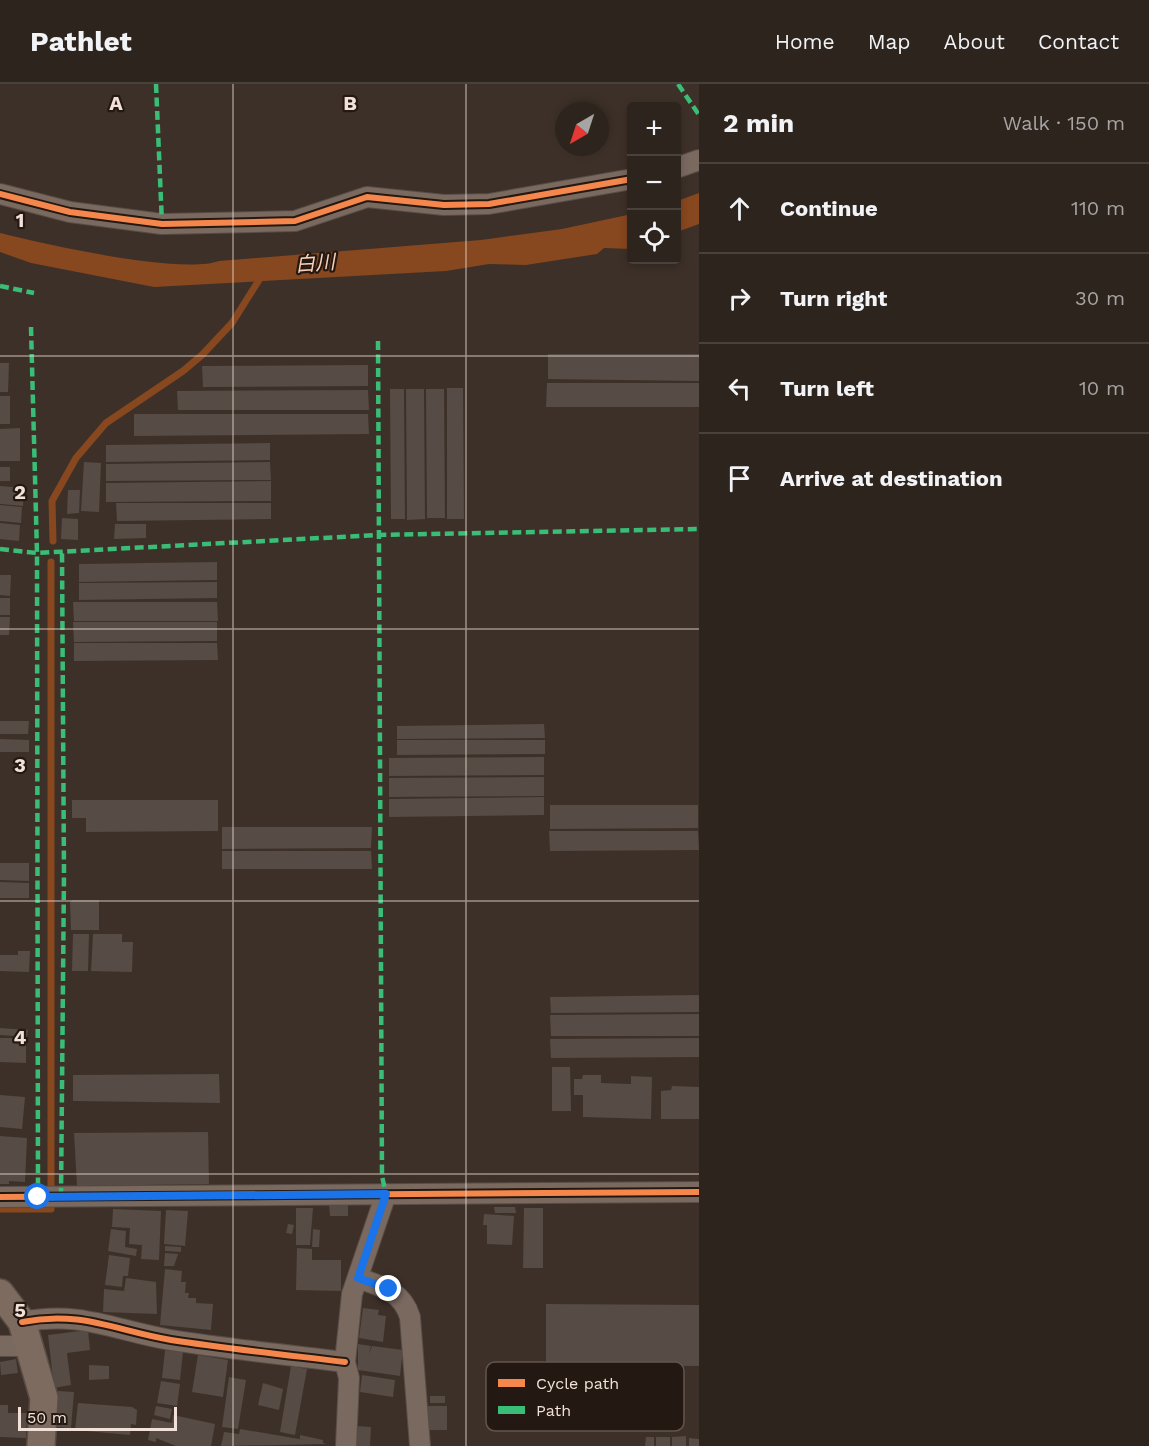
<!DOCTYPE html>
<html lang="en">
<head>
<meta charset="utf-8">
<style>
  :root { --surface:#2e241e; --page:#362c27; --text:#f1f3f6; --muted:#a7a4a4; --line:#49413c }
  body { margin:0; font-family:"Work Sans","Noto Sans JP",sans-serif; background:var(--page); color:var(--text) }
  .controls { position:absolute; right:18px; top:18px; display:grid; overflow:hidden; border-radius:6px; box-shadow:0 3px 9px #0003 }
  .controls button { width:54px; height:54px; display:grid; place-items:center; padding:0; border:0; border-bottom:2px solid var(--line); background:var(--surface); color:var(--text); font:30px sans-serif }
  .compass { position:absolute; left:555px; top:18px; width:54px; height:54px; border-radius:50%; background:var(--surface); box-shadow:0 3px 9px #0003; rotate:219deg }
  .scale { position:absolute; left:18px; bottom:15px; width:159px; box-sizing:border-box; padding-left:6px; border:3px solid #f1e1d8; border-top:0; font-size:16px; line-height:21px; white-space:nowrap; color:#f1e1d8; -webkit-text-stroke:4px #241912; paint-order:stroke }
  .stop { position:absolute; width:18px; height:18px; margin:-14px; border:4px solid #1a73e8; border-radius:50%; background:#fff }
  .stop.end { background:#1a73e8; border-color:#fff; box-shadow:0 2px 6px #0008 }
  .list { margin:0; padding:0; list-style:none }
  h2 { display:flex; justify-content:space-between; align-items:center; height:78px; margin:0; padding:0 24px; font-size:26px }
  h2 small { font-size:20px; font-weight:400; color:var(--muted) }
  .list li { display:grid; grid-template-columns:39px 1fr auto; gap:18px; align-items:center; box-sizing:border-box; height:90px; padding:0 24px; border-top:2px solid var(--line) }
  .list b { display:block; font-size:22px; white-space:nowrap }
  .list em { font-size:20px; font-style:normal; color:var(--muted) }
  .icon { flex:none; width:33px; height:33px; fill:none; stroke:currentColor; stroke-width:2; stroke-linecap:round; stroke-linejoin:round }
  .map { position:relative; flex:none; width:699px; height:1362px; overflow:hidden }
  header { display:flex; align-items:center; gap:36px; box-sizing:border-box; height:84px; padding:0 30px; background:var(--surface); border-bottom:2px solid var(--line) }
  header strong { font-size:28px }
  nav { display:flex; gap:33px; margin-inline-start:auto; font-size:21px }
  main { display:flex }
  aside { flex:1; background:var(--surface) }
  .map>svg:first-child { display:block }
  .water { fill:#87471f }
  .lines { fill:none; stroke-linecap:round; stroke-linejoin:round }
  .stream { stroke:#87471f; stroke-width:7 }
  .building { fill:#564b45 }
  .minor-casing { stroke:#584d46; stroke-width:22 }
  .secondary-casing { stroke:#584d46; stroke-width:30 }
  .minor { stroke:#7a695f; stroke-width:20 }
  .secondary { stroke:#7e6b5f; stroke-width:27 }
  .quiet { stroke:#3abd76; stroke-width:4.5; stroke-dasharray:9 4.5; stroke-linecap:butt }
  .cycleway-casing { stroke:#241912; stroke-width:10 }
  .cycleway { stroke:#f5874c; stroke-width:6 }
  .route { stroke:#1a73e8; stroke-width:8 }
  .grid { fill:none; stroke:#f1e1d8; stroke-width:1.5; stroke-opacity:0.55 }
  .labels { text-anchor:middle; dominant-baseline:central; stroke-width:4.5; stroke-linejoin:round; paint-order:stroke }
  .water-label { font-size:20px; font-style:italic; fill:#fad0ba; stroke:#241912 }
  .key { fill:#241912; stroke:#62554d; stroke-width:1.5 }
  .key-label { font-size:16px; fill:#f1e1d8 }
  .grid-label { font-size:20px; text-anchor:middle; font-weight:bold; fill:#f1e1d8; stroke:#241912; stroke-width:4.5; stroke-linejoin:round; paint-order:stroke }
</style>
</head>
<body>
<header>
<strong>Pathlet</strong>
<nav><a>Home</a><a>Map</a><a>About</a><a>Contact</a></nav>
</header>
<main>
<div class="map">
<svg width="699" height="1362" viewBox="0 0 699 1362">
  <rect width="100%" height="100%" fill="#3d3028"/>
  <!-- water -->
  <g class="water">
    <path d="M699,109V140L677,148V117Z"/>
    <path d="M632,130L631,165L604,164L597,170L526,181L489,180L446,187L154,203L31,179L0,168V149C44,160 181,191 219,177L481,156L562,145Z"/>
  </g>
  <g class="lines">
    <!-- stream -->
    <g class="stream">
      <path d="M53,457L52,417L76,374L106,339L183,287L202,271L232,239L259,196"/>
      <path d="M51,478V1102"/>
      <path d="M0,1125H51V1121"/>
    </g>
  </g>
  <!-- building -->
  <g class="building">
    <path d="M548,270H699V297L548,295Z"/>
    <path d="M0,279H9L8,308H0Z"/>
    <path d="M368,281V302L203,303L202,282Z"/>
    <path d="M547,299H699V323H546Z"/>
    <path d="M447,304H463L464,435H447Z"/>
    <path d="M390,305H404L405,435H391Z"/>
    <path d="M406,305H424L425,435L407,436Z"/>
    <path d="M426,305H444L445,434H427Z"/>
    <path d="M368,306L369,326H178L177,307Z"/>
    <rect x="0" y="312" width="10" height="28"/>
    <path d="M134,330H368L369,350L134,352Z"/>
    <path d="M20,344V377H0V345Z"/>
    <path d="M270,359V376L106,378V361Z"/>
    <path d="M84,378L101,379L99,428L81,427Z"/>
    <path d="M270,378L271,396L106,397V380Z"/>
    <rect x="0" y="383" width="10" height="14"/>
    <path d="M271,397V417L106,418V399Z"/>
    <path d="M0,402L24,404L23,422L0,420Z"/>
    <path d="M68,406H80L79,429L67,430Z"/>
    <path d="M116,419H271V435L117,437Z"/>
    <path d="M0,421L22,423L21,439L0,437Z"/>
    <path d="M62,434L78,435V456L61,455Z"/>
    <path d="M0,439L20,441L19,457L0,455Z"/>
    <path d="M115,440H146V454L114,455Z"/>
    <path d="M217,478V496L79,498V480Z"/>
    <path d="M0,491H11L10,512L0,511Z"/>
    <path d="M217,498V514L79,516V499Z"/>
    <rect x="0" y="514" width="10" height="17"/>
    <path d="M73,518H217L218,537H74Z"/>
    <path d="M0,533H10L9,551H0Z"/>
    <path d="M73,538H217V557L74,558Z"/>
    <path d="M74,559H217L218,576L74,577Z"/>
    <path d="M0,637H29L28,650H0Z"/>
    <path d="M544,640L545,654L397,655V642Z"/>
    <path d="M0,655L29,656V668H0Z"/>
    <path d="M397,656H545V670L397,671Z"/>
    <path d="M544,673V691L389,692V674Z"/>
    <path d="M544,693V712L389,713V694Z"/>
    <path d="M544,713V731L389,733V715Z"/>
    <path d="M72,716H218V747L86,748V734H72Z"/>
    <path d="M550,721H698V744L550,745Z"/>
    <path d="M222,743H372L371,764L222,765Z"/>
    <path d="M549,747H698L699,766L550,767Z"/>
    <path d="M222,767H371L372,785H222Z"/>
    <path d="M0,779H29V797L0,796Z"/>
    <path d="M0,798L29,799V814H0Z"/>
    <path d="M73,816H99V846H71L70,818Z"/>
    <path d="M73,850H89L88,887H72Z"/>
    <path d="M93,850H122V858H133L132,888L91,887Z"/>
    <path d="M18,867H30L29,888L0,887V871H18Z"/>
    <path d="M699,911V928L551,929L550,913Z"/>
    <path d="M699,930V952H551L550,931Z"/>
    <path d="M0,944L28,946L27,953L0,951Z"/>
    <path d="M0,954H26V979L0,978Z"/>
    <path d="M699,954V973L551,974L550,955Z"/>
    <path d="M552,983H570L571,1027H552Z"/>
    <path d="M219,990L220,1019L73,1017V991Z"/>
    <path d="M583,991H601V999L631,1000V992L652,993L651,1035L583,1033V1011H574V995H582Z"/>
    <path d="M672,1002L699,1003V1035H661V1007L671,1006Z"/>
    <path d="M0,1011L25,1013L22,1045L0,1043Z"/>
    <path d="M208,1048L209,1100L77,1102L74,1049Z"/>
    <path d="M0,1052L27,1054L25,1098L9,1097V1100H0Z"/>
    <path d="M329,1121H348V1132H330Z"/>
    <path d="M494,1123H515L516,1129H495Z"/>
    <path d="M296,1124H313L310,1161H296Z"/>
    <path d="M524,1124H543V1184H523Z"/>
    <path d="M113,1125L161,1127L159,1176L141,1175L142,1161L129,1160L130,1144L112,1143Z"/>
    <path d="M166,1126L188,1127L185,1162L164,1160Z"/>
    <path d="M484,1130L514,1132L512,1161L487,1160V1141H483Z"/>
    <path d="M288,1140L294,1141L292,1150L286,1149Z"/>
    <path d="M111,1145L126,1147L125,1163L137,1165L136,1172L108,1167Z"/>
    <path d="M313,1145L320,1146L319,1163H312Z"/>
    <path d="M165,1162L181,1163V1168L165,1167Z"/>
    <path d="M297,1164L312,1165V1176H341V1207L296,1206Z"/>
    <path d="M165,1169L178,1170L174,1182H164Z"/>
    <path d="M109,1171L130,1174L128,1192H123L122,1203L105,1201Z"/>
    <path d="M165,1185L182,1187L181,1198H186L185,1209H189L188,1214H196V1219L213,1220L211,1246L160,1241Z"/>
    <path d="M126,1194L156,1198L157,1230L103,1228L104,1205L124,1207Z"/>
    <path d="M546,1220L699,1221V1282L546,1281Z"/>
    <path d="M363,1224L379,1226L378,1231L386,1232L383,1258L359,1254Z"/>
    <path d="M88,1246L90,1266L67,1269L71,1301L54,1304L48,1251Z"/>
    <path d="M358,1260L371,1262L369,1270L372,1262L403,1266L400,1292L358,1286Z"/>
    <path d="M165,1266L183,1268L180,1296L162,1294Z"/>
    <path d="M198,1271L228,1276L223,1313L192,1308Z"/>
    <path d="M16,1275L18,1289L1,1291L0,1278Z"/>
    <path d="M89,1281L109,1282V1295L89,1296Z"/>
    <path d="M291,1282L307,1285L295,1351L280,1348Z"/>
    <path d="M362,1291L395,1296L393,1313L360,1308Z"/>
    <path d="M229,1293L246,1296L238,1345L222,1343Z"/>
    <path d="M161,1297L180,1300L177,1322L157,1319Z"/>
    <path d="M263,1299L283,1305L279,1326L258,1321Z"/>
    <path d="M58,1307L74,1308L71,1344L55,1343Z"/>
    <rect x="430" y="1312" width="15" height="7"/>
    <path d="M78,1319L132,1323L137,1326L136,1341L131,1340L130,1351L75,1346Z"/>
    <path d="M0,1321H8V1329H27L26,1354L0,1353Z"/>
    <path d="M156,1322L172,1325L170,1335L154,1331Z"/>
    <path d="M427,1322H447V1346H426Z"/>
    <path d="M173,1331L215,1340L211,1362H176L156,1354V1358L148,1356L152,1335L172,1339Z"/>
    <path d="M355,1342L371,1343L370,1362H354Z"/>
    <path d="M240,1345L305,1356L300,1355V1351L323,1356V1359L327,1360L221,1362L224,1348L239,1350Z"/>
    <path d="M686,1352V1362H672V1353Z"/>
    <path d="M646,1353H654V1362H645Z"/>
    <rect x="656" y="1353" width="14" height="9"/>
    <path d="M689,1354L699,1355V1362H689Z"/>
  </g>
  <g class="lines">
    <!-- minor casing -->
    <g class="minor-casing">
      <g id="minor">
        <path d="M676,84L699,76"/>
        <path d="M0,110L70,128L162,140L295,137L367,113L444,121L489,120L632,95"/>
        <path d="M0,1113L699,1108"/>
        <path d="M358,1194C381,1202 402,1207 410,1233L420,1362"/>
        <path d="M22,1238C81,1226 116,1247 171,1256C229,1265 287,1271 345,1278"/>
        <path d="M0,1262H29"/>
        <path d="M346,1362L349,1294L345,1278L352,1210L386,1110"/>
      </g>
    </g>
    <!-- secondary casing -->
    <g class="secondary-casing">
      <path id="secondary" d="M0,1209L22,1238L44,1314L41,1362"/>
    </g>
    <!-- minor -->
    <use href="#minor" class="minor"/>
    <!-- secondary -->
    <use href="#secondary" class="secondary"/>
    <!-- quiet -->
    <g class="quiet">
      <path d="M156,0L162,140"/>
      <path d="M678,0L699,31"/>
      <path d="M0,202L34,209"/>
      <path d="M31,243L37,469L38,1113"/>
      <path d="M378,257L382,1092L386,1110"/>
      <path d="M0,465L37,469L378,451L699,445"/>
      <path d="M61,1113L64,790L62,467"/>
    </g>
    <!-- cycleway casing -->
    <g class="cycleway-casing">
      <g id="cycleway">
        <path d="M0,110L70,128L162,140L295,137L367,113L444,121L489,120L632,95"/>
        <path d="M0,1113L699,1108"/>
        <path d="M22,1238C81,1226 116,1247 171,1256C229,1265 287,1271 345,1278"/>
      </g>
    </g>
    <!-- cycleway -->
    <use href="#cycleway" class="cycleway"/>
  </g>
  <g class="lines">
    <!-- route -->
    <path class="route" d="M38,1113L386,1110L358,1194L389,1205"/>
  </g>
  <!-- grid -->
  <path class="grid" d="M233,0V1362M466,0V1362M0,272H699M0,545H699M0,817H699M0,1090H699"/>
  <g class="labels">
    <!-- water labels -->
    <g class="water-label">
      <text transform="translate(315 179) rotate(-4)">白川</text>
    </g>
  </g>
  <!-- legend -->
  <rect x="486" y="1278" width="198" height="69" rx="9" class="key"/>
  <rect x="498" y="1295" width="27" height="8" fill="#f5874c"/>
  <rect x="498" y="1322" width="27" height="8" fill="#3abd76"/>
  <g class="key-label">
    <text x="536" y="1305">Cycle path</text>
    <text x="536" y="1332">Path</text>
  </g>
  <g class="grid-label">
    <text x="116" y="26">A</text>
    <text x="350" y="26">B</text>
    <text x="20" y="143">1</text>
    <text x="20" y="415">2</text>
    <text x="20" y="688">3</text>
    <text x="20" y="960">4</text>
    <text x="20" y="1233">5</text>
  </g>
</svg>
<div class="controls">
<button>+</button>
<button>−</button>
<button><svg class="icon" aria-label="locate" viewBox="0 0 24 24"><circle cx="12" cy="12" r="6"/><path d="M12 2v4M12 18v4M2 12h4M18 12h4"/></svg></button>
</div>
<svg class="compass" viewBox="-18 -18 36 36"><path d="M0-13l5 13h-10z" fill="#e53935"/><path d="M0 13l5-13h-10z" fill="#a7a4a4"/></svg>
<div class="scale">50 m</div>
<div class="stop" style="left:38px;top:1113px"></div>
<div class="stop end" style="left:389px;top:1205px"></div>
</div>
<aside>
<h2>2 min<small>Walk · 150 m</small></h2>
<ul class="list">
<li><svg class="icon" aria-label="ahead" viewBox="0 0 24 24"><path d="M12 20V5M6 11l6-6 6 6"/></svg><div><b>Continue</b></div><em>110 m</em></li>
<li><svg class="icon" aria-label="right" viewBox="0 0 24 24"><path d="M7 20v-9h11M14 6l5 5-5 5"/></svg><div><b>Turn right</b></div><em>30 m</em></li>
<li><svg class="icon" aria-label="left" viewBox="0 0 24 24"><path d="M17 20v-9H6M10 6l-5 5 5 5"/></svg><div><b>Turn left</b></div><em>10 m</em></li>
<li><svg class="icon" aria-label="arrive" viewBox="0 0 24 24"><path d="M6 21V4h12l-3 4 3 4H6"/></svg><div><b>Arrive at destination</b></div></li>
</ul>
</aside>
</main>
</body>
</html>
